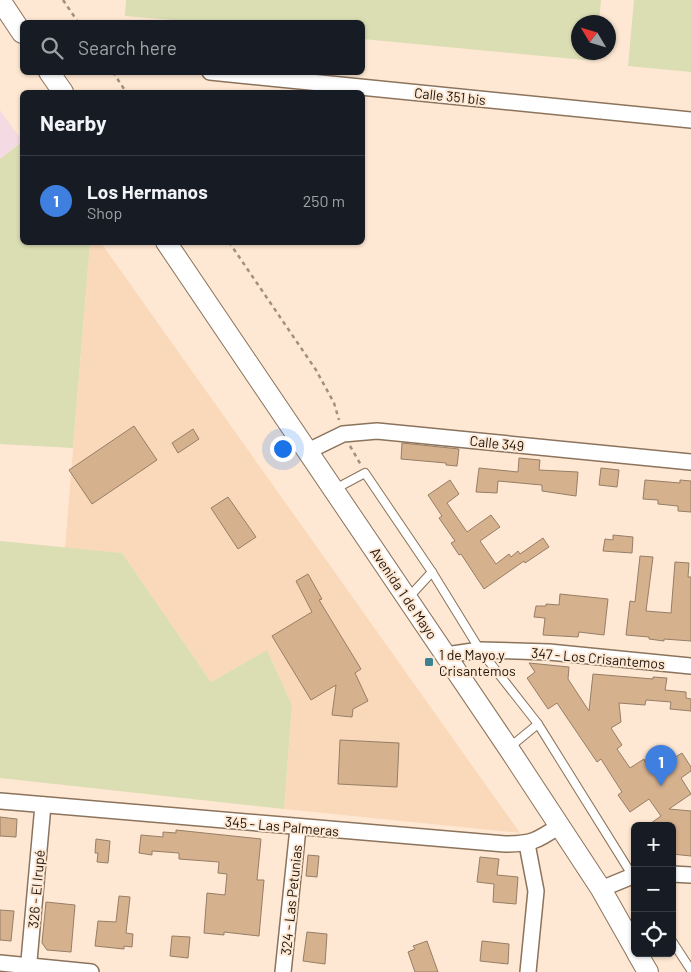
<!DOCTYPE html>
<html lang="en">
<head>
<meta charset="utf-8">
<style>
  :root { --surface:#171b24; --page:#20242c; --text:#f1f3f6; --muted:#9ea1a6; --line:#363941; --accent:#1a73e8 }
  body { margin:0; font-family:Barlow,sans-serif; background:var(--page); color:var(--text) }
  .controls { position:absolute; right:15px; bottom:15px; display:grid; overflow:hidden; border-radius:8px; box-shadow:0 1px 4px #0004 }
  .controls button { width:45px; height:45px; display:grid; place-items:center; padding:0; border:0; border-bottom:1px solid var(--line); background:var(--surface); color:var(--text); font:25px sans-serif }
  .compass { position:absolute; left:571px; top:15px; width:45px; height:45px; border-radius:50%; background:var(--surface); box-shadow:0 1px 4px #0004; rotate:308deg }
  .you { position:absolute; left:282px; top:448px; width:18px; height:18px; margin:-12px; border:4px solid #fff; border-radius:50%; background:#1a73e8; box-shadow:0 0 0 8px #1a73e833 }
  .badge { display:grid; place-items:center; width:32px; height:32px; border-radius:50%; background:var(--accent); color:#fff; font-size:16px; font-weight:700 }
  .pin { position:absolute; translate:-50% -41px; filter:drop-shadow(0 1px 2px #0008) }
  .pin::after { content:''; position:absolute; top:26px; width:18px; height:15px; background:inherit; clip-path:polygon(0 0,100% 0,50% 100%) }
  .list { margin:0; padding:0; list-style:none }
  h2 { display:flex; justify-content:space-between; align-items:center; height:65px; margin:0; padding:0 20px; font-size:21px }
  h2 small { font-size:16px; font-weight:400; color:var(--muted) }
  .list li { display:grid; grid-template-columns:32px 1fr auto; gap:15px; align-items:center; box-sizing:border-box; height:90px; padding:0 20px; border-top:1px solid var(--line) }
  .list b { display:block; font-size:19px; white-space:nowrap }
  .list p { margin:0; font-size:16px; white-space:nowrap; color:var(--muted) }
  .list em { font-size:16px; font-style:normal; color:var(--muted) }
  .icon { flex:none; width:28px; height:28px; fill:none; stroke:currentColor; stroke-width:2; stroke-linecap:round; stroke-linejoin:round }
  .map { position:relative; flex:none; width:691px; height:972px; overflow:hidden }
  .search { position:absolute; background:var(--surface); box-shadow:0 1px 4px #0004; left:20px; top:20px; width:345px; height:55px; display:flex; align-items:center; gap:12px; box-sizing:border-box; padding:0 18px; border-radius:8px; color:var(--muted); font-size:19px }
  .panel { position:absolute; background:var(--surface); box-shadow:0 1px 4px #0004; left:20px; top:90px; width:345px; height:155px; border-radius:8px }
  .map>svg:first-child { display:block }
  .built { fill:#f9d9b9 }
  .industrial { fill:#f4dae3 }
  .green { fill:#dbddb3 }
  .building { fill:#d6b18e; stroke:#967e66 }
  .lines { fill:none; stroke-linecap:round; stroke-linejoin:round }
  .lane-casing { stroke:#8b735c; stroke-width:10 }
  .street-casing { stroke:#8b735c; stroke-width:18 }
  .secondary-casing { stroke:#8b735c; stroke-width:22 }
  .path { stroke:#a09080; stroke-width:2.5; stroke-dasharray:4 4; stroke-linecap:butt }
  .lane { stroke:#fff; stroke-width:8 }
  .street { stroke:#fff; stroke-width:15 }
  .secondary { stroke:#fff; stroke-width:20 }
  .poi-dot { fill:#3e8291; stroke:#fee8d3; stroke-width:2 }
  .labels { text-anchor:middle; dominant-baseline:central; stroke-width:4; stroke-linejoin:round; paint-order:stroke }
  .street-label { font-size:14px; fill:#1f160d; stroke:#fee8d3 }
  .poi-label { font-size:14px; fill:#1f160d; stroke:#fee8d3; text-anchor:start }
</style>
</head>
<body>
<div class="map">
<svg width="691" height="972" viewBox="0 0 691 972">
  <rect width="100%" height="100%" fill="#fee8d3"/>
  <!-- built -->
  <path class="built" d="M90,243H101L520,833L284,809L292,705L267,650L211,682L122,553L65,548Z"/>
  <!-- industrial -->
  <path class="industrial" d="M0,110L22,141L0,159Z"/>
  <!-- green -->
  <g class="green">
    <path d="M126,0H601L599,22H578V52L596,53L595,61L363,39L362,22H197L125,16Z"/>
    <path d="M634,0H691V72L628,66Z"/>
    <path d="M22,142V242L90,243L73,448L0,444V159Z"/>
    <path d="M0,541L122,553L211,682L267,650L292,705L284,809L0,778Z"/>
  </g>
  <!-- building -->
  <g class="building">
    <path d="M134,426L157,460L92,504L69,470Z"/>
    <path d="M193,429L199,439L178,453L172,443Z"/>
    <path d="M402,443L459,449L457,466L446,465V463L401,459Z"/>
    <path d="M519,458L540,460L539,470L578,472L576,496L542,491V485L498,481L497,493L476,492L479,468L518,472Z"/>
    <path d="M601,468L619,470L617,487L599,485Z"/>
    <path d="M450,480L459,494L447,503L467,532L491,515L500,527L480,541L496,564L509,554L511,557L518,551L520,554L543,538L549,547L525,563L524,561L484,589L461,554L459,555L451,543L455,541L439,518L442,516L428,495Z"/>
    <path d="M645,480L680,483V480L691,481V512L678,511V506L658,504V500L643,499Z"/>
    <path d="M228,497L256,537L238,549L211,508Z"/>
    <path d="M613,535L633,537L632,553L603,551L605,539L613,540Z"/>
    <path d="M640,556L653,557L646,611L671,613L675,562L689,563L688,577H691V641L664,639V641L649,639V637L626,635L630,601L635,602Z"/>
    <path d="M308,574L322,599L319,600L361,669L355,673L368,701L353,709L352,717L332,715L336,685L311,700L272,636L312,612L296,581Z"/>
    <path d="M560,594L608,599L604,635L579,632L578,637L543,635L545,618L534,617L536,606H546V604L559,605Z"/>
    <path d="M529,663L569,667L568,679L589,711L593,674L653,679V677L667,678L665,690L686,692V698L691,699V711L670,709L671,702L646,700L645,705L619,703L621,722L611,728L622,745L617,749L630,768L644,759L645,762L651,758L654,762L659,760L662,765L682,753L691,767V771L681,778L691,794L669,809L691,811V856L672,854V826H647L661,816L649,799L630,812L618,795L622,792L601,759L597,762L557,703L548,709L527,678L535,672Z"/>
    <path d="M340,740L399,743L397,787L338,784Z"/>
    <path d="M0,817L17,819L16,837L0,836Z"/>
    <path d="M176,830L261,839L257,880H264L259,936L224,932V935L204,933L207,893L225,895L227,874L218,873L219,862L179,859V853L152,851V855L139,853L141,835L163,837V832L176,833Z"/>
    <path d="M96,839L110,841L108,863L97,862L98,853H95Z"/>
    <path d="M308,855L319,856L317,877L306,876Z"/>
    <path d="M480,857L499,859L497,875L518,877L516,904L493,902L494,884L477,882Z"/>
    <path d="M119,896L130,897L126,933L133,934L132,947L124,946V949L95,946L98,921L116,922Z"/>
    <path d="M46,902L75,905L71,952L47,950L42,943Z"/>
    <path d="M0,910L14,911L11,941L0,940Z"/>
    <path d="M307,932L327,934L325,964L303,961Z"/>
    <path d="M172,936L190,937L188,958L170,956Z"/>
    <path d="M427,941L438,972H415L408,952L415,949L413,946Z"/>
    <path d="M482,941L509,944L508,964L480,961Z"/>
  </g>
  <g class="lines">
    <!-- lane casing -->
    <g class="lane-casing">
      <g id="lane">
        <path d="M335,489L365,473L432,572L480,650L538,724L634,878"/>
        <path d="M409,597L432,572"/>
        <path d="M510,747L538,724"/>
        <path d="M672,941L691,970"/>
      </g>
    </g>
    <!-- street casing -->
    <g class="street-casing">
      <g id="street">
        <path d="M210,72L691,120"/>
        <path d="M308,451L343,434L377,431L691,462"/>
        <path d="M446,655L480,650L549,652L691,666"/>
        <path d="M0,801L505,844C531,844 537,841 559,826"/>
        <path d="M527,844L536,891L528,972"/>
        <path d="M672,874L691,875"/>
        <path d="M601,889L635,875"/>
        <path d="M0,963L91,972"/>
        <path d="M28,972L43,805"/>
        <path d="M283,972L298,828"/>
      </g>
    </g>
    <!-- secondary casing -->
    <g class="secondary-casing">
      <g id="secondary">
        <path d="M0,0L22,33"/>
        <path d="M49,72L63,92"/>
        <path d="M166,242L509,749L601,889L635,949"/>
        <path d="M637,953L648,972"/>
      </g>
    </g>
    <!-- path -->
    <g class="path">
      <path d="M63,0L78,22"/>
      <path d="M113,72L126,92"/>
      <path d="M229,242L316,370L334,403L339,420"/>
      <path d="M350,446L361,465"/>
    </g>
    <!-- lane -->
    <use href="#lane" class="lane"/>
    <!-- street -->
    <use href="#street" class="street"/>
    <!-- secondary -->
    <use href="#secondary" class="secondary"/>
  </g>
  <!-- markers -->
  <rect class="poi-dot" x="424" y="657" width="10" height="10" rx="2.5"/>
  <g class="labels">
    <!-- street labels -->
    <g class="street-label">
      <text transform="translate(450 96) rotate(6)">Calle 351 bis</text>
      <text transform="translate(497 443) rotate(6)">Calle 349</text>
      <text transform="translate(404 593) rotate(56)">Avenida 1 de Mayo</text>
      <text transform="translate(598 658) rotate(5)">347 - Los Crisantemos</text>
      <text transform="translate(282 826) rotate(5)">345 - Las Palmeras</text>
      <text transform="translate(36 889) rotate(-85)">326 - El Irupé</text>
      <text transform="translate(291 900) rotate(-84)">324 - Las Petunias</text>
    </g>
    <!-- poi labels -->
    <g class="poi-label">
      <text x="439" y="654">1 de Mayo y<tspan x="439" dy="16">Crisantemos</tspan></text>
    </g>
  </g>
</svg>
<div class="controls">
<button>+</button>
<button>−</button>
<button><svg class="icon" aria-label="locate" viewBox="0 0 24 24"><circle cx="12" cy="12" r="6"/><path d="M12 2v4M12 18v4M2 12h4M18 12h4"/></svg></button>
</div>
<svg class="compass" viewBox="-18 -18 36 36"><path d="M0-13l5 13h-10z" fill="#e53935"/><path d="M0 13l5-13h-10z" fill="#9ea1a6"/></svg>
<div class="you"></div>
<div class="pin badge" style="left:661px;top:786px;background:#3f7fe0">1</div>
<div class="search"><svg class="icon" aria-label="search" viewBox="0 0 24 24"><circle cx="10" cy="10" r="6"/><path d="M15 15l6 6"/></svg>Search here</div>
<section class="panel">
<h2>Nearby<small></small></h2>
<ul class="list">
<li><span class="badge" style="background:#3f7fe0">1</span><div><b>Los Hermanos</b><p>Shop</p></div><em>250 m</em></li>
</ul>
</section>
</div>
</body>
</html>
